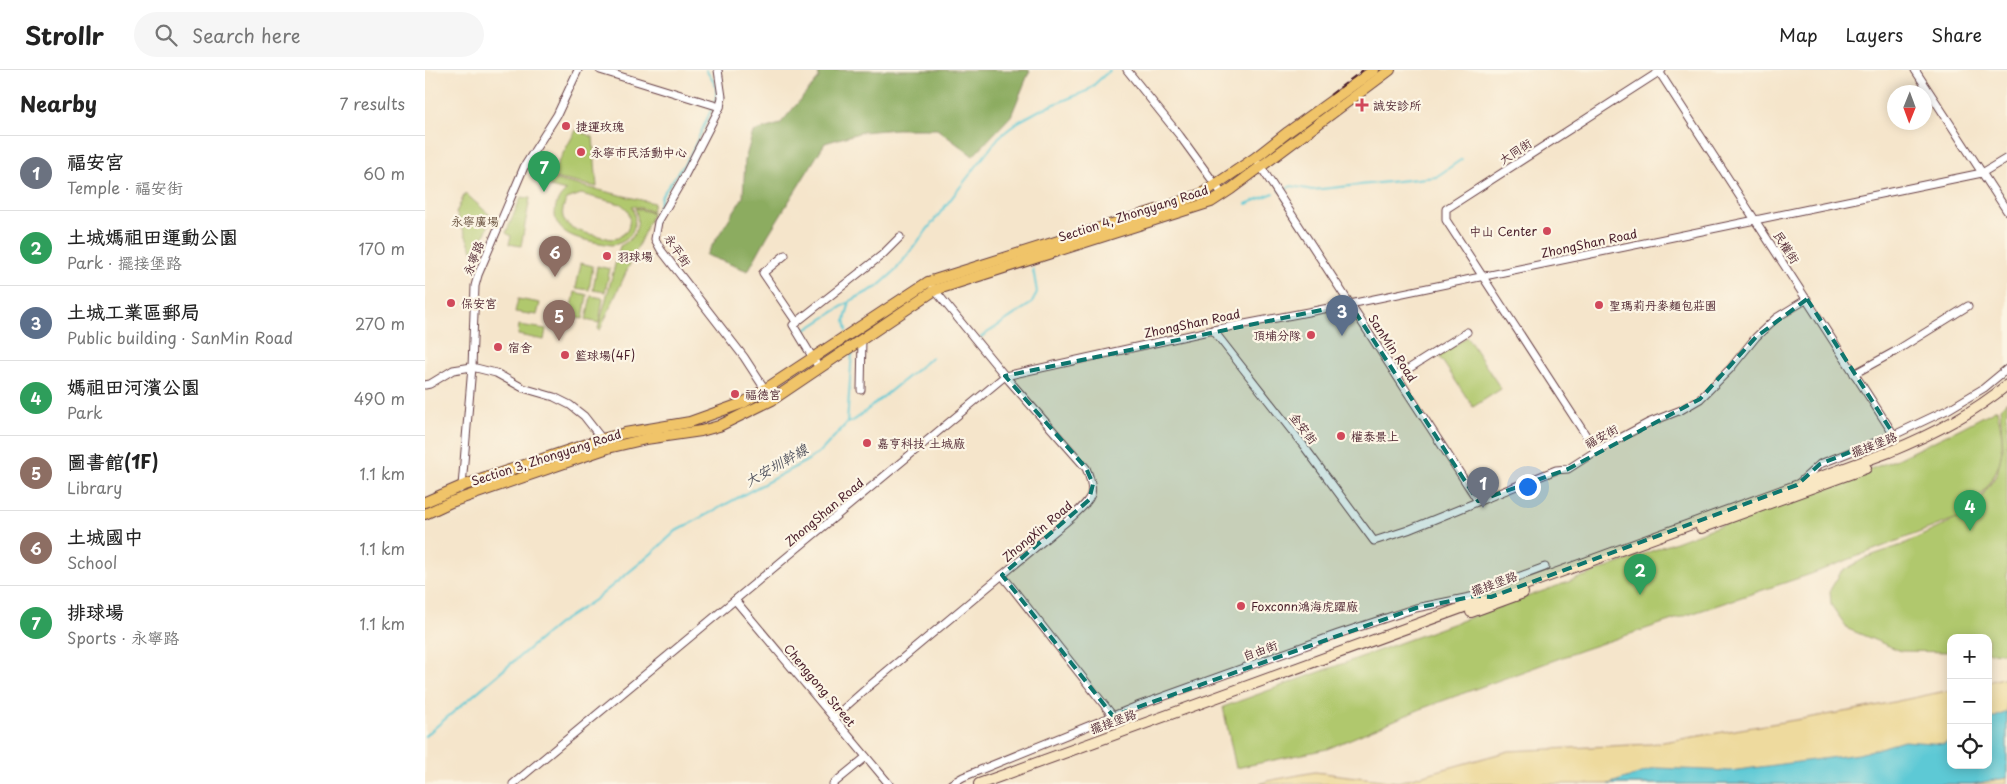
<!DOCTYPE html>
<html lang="en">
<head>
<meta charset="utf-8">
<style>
  :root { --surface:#fff; --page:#f6f6f6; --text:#222; --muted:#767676; --line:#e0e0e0; --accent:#2563eb }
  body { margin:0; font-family:"Playpen Sans","LXGW WenKai TC",sans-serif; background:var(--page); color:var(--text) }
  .controls { position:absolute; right:15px; bottom:15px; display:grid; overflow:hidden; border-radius:10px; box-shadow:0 2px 12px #0003 }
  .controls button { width:45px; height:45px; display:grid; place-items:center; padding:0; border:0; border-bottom:1px solid var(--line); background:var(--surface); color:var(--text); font:25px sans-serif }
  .compass { position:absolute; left:1462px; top:15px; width:45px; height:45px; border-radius:50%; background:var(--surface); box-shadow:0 2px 12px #0003; rotate:181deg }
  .you { position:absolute; left:1102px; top:416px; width:18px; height:18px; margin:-12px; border:4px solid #fff; border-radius:50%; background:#1a73e8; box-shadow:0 0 0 8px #1a73e833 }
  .badge { display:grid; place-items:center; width:32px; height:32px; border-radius:50%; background:var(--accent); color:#fff; font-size:16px; font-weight:700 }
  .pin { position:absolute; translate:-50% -41px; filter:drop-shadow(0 1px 2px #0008) }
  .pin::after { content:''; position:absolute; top:26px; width:18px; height:15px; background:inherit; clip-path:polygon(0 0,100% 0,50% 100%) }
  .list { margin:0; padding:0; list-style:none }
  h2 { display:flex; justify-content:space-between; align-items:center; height:65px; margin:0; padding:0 20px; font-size:21px }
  h2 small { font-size:16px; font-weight:400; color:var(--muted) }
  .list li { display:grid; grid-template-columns:32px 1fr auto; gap:15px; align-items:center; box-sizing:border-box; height:75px; padding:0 20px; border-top:1px solid var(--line) }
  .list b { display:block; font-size:19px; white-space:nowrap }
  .list p { margin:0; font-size:16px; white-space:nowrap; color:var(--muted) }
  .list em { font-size:16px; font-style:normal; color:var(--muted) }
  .icon { flex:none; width:28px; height:28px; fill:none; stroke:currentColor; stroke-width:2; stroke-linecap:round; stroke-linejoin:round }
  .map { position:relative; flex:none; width:1582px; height:714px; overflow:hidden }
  header { display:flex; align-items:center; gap:30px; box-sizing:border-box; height:70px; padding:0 25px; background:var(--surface); border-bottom:1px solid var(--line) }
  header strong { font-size:24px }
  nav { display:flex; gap:28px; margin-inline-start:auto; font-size:18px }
  .search { width:350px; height:45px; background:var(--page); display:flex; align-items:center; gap:12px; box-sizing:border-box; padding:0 18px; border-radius:28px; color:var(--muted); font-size:19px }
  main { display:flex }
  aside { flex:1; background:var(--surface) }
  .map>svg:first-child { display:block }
  .green { fill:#b0c86d; stroke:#7d744c; fill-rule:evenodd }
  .forest { fill:#8cac60; stroke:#6b6646 }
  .sand { fill:#eeda9e; stroke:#9c7c64 }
  .water { fill:#5dc9d5; stroke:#547480 }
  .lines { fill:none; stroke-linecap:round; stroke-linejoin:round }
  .stream { stroke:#5dc9d5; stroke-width:2 }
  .street-casing { stroke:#643d43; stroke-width:9 }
  .secondary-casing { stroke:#643d43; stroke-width:12 }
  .primary-casing { stroke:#643d43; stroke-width:12 }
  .street { stroke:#fff; stroke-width:7 }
  .secondary { stroke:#f9e7c3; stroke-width:10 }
  .primary { stroke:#f0c469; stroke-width:10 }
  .rail { stroke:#4a1f2b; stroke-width:2; stroke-dasharray:8 4; stroke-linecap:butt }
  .marked { fill:#0f766e; fill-opacity:0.2; stroke:#0f766e; stroke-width:4; stroke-dasharray:10 6; stroke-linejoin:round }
  .poi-dot { fill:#d1495b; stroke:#fcf5e5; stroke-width:2 }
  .labels { text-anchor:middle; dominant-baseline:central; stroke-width:4.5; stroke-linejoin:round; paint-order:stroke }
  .poi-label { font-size:12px; fill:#4a1f2b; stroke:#fcf5e5; text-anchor:start }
  .street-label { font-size:12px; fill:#4a1f2b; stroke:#fcf5e5 }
  .park-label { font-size:12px; fill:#69523f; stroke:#fcf5e5 }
  .water-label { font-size:14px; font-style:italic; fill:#50525e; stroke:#fcf5e5 }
</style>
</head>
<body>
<header>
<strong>Strollr</strong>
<div class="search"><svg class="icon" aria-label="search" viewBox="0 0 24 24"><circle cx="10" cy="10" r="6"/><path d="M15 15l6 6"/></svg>Search here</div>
<nav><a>Map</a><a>Layers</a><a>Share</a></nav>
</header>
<main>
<aside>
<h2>Nearby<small>7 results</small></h2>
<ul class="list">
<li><span class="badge" style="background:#6b7280">1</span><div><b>福安宮</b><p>Temple · 福安街</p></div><em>60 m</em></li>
<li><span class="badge" style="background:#2e9e5b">2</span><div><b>土城媽祖田運動公園</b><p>Park · 擺接堡路</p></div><em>170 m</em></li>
<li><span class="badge" style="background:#5c6f8a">3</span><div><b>土城工業區郵局</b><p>Public building · SanMin Road</p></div><em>270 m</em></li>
<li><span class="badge" style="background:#2e9e5b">4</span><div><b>媽祖田河濱公園</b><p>Park</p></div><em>490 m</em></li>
<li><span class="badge" style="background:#8d6e63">5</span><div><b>圖書館(1F)</b><p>Library</p></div><em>1.1 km</em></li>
<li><span class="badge" style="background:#8d6e63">6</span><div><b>土城國中</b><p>School</p></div><em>1.1 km</em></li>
<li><span class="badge" style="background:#2e9e5b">7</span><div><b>排球場</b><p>Sports · 永寧路</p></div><em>1.1 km</em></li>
</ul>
</aside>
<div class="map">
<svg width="1582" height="714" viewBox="0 0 1582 714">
  <rect width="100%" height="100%" fill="#fcf5e5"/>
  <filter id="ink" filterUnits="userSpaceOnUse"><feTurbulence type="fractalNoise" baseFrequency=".02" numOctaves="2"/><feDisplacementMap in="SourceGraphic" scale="10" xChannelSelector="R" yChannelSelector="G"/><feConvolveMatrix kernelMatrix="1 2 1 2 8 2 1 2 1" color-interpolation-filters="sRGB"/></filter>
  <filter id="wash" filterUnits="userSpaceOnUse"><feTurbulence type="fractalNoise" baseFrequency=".0096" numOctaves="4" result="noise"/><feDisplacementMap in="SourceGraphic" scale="20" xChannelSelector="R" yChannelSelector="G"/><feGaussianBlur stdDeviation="1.12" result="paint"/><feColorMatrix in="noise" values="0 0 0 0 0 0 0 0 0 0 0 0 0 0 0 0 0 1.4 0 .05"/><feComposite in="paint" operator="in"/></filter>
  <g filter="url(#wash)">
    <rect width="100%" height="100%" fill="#f5e5cb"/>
    <!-- green -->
    <g class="green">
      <path d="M151,60L168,67L172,117L125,107Z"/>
      <path d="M123,108L229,133L227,141L207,136C214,154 208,173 186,175C167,171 128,169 130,141C131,133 134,127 141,121L121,116ZM156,124L196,134C206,141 206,150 202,161L193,168L186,169C165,163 124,161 142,129Z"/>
      <path d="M40,123L67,147L50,187L31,143Z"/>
      <path d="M96,127L105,128L96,176L84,174L86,166L81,163Z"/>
      <path d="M210,138L228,143L175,260L173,259L195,176C211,168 216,155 210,138Z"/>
      <path d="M156,193L168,196L164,220L151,218Z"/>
      <path d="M172,196L185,199L180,222L168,220Z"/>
      <path d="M150,222L162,225L158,249L145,247Z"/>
      <path d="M166,226L178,228L174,253L161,250Z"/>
      <path d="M93,229L115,233L112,245L90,242Z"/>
      <path d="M94,255L121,259L119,270L93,265Z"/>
      <path d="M1042,267L1076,319L1048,337L1014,286Z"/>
      <path d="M1582,331V583L1563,582V568H1526V582L1476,581L1423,559L1406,535L1405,520L1416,502L1442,487L1477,475L1538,446L1552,434L1572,404L1578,377L1575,338Z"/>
      <path d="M1572,339C1574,351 1578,365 1577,378C1575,406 1554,431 1532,448L1386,504L1157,580L998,638L902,679L811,698L798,637L1176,500L1472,389L1536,358Z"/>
    </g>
    <!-- forest -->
    <path class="forest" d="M393,0H605L586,46L548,86L512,59H472L437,62L400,73L343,165L323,201L281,185L318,127L320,90L328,62L355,54L394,8Z"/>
    <!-- sand -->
    <path class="sand" d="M1582,607V714H835L842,711L890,702L973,712L1084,681L1226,674L1430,640L1526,620V695H1563V612Z"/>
    <!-- water -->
    <path class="water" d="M1582,642V708L1547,714H1183L1231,698L1305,701L1434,684L1479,671L1519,674L1526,670V695H1563V650Z"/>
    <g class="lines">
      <!-- stream -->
      <g class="stream">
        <path d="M281,0C289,13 295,17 289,33"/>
        <path d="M854,121L867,116L887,120L1011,107L1037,89"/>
        <path d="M821,134L849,123"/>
        <path d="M229,152L237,125L265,86L287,38"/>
        <path d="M422,260L420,250L425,231L452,217L470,201L574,67L593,52L615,40L662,21L685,0"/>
        <path d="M376,263L424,232"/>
        <path d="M556,267L607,233L612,222L608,199"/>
        <path d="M423,353L431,349L507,287"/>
        <path d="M0,666L133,554L171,529L226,484L251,461L383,390L397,380L422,353L427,282"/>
      </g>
    </g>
  </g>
  <g filter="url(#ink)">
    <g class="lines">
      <!-- street casing -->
      <g class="street-casing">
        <g id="street">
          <path d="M175,0L295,37"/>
          <path d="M293,0L297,27L295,37L258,109L233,152L230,169L236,180L319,287L347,330"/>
          <path d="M702,0L755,66L798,125"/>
          <path d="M1233,0L1469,365"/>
          <path d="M1490,0L1582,141"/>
          <path d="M834,94L1053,431"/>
          <path d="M360,185L338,203L372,253"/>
          <path d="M788,260L878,375L949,471L983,460L1131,400L1143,399L1171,381L1223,353L1256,340L1275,329L1305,299L1331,267L1351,248L1382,229"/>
          <path d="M394,298L368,255L457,185L475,167"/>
          <path d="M1429,304L1469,282L1543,236"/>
          <path d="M972,306L1042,262"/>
          <path d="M0,315L5,314L28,300L47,297L71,303L98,318L129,327L145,335L159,346L177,369"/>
          <path d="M436,320L437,268"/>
          <path d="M1171,381L1021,150V139L1237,0"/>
          <path d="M1374,413L1395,394L1469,365L1524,339L1559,318L1582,299"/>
          <path d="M35,419L37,416L47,297L50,216L53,205L99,97L132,45L153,0"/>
          <path d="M577,505L688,646"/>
          <path d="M1074,514L1120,497"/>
          <path d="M310,530L464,714"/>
          <path d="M408,648L443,617L648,446C667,428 672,424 661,398L580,306L508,218"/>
          <path d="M88,714L580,306L788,260L925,234L1557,103L1582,88"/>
          <path d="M408,714L441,687"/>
          <path d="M526,714L538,707L715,635L913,564L991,538L1050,526L1063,527"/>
        </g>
      </g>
      <!-- secondary casing -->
      <g class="secondary-casing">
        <g id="secondary">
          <path d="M1276,458L1441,398"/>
          <path d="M1046,542L1098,523"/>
          <path d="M554,714L1464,382C1506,365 1547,344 1582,315"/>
        </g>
      </g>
      <!-- primary casing -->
      <g class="primary-casing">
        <g id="primary">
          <path d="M0,432L37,416L177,369L200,363L265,352L318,333L339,320L503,212L738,138L778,123L830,88L863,62L949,0"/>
          <path d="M0,444L26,432L183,378L221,369L276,361L294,356L347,330L510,220L786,132L806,119L965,0"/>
        </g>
      </g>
      <!-- street -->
      <use href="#street" class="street"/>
      <!-- secondary -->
      <use href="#secondary" class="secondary"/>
      <!-- primary -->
      <use href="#primary" class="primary"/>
      <!-- rail -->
      <path class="rail" d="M905,25L938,0"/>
    </g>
  </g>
  <!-- marked area -->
  <path class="marked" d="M1382,229L1469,365L1395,394L1372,415L1066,527L1050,526L991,538L688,646L577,505L664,430L668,414L661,398L580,306L925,234L1053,431L1143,399L1275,329L1331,267Z"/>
  <!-- markers -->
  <g class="poi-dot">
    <path d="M934.5 27.5h5v5h5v5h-5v5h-5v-5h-5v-5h5z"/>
    <circle cx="141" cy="56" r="5"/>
    <circle cx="156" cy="82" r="5"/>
    <circle cx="1122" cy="161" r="5"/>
    <circle cx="182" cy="186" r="5"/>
    <circle cx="26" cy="233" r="5"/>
    <circle cx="1174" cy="235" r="5"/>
    <circle cx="886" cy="265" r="5"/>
    <circle cx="73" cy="277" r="5"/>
    <circle cx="140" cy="285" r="5"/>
    <circle cx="310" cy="324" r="5"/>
    <circle cx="916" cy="366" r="5"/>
    <circle cx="442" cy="373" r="5"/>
    <circle cx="816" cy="536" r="5"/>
  </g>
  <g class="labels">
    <!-- poi labels -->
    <g class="poi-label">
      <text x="948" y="35">誠安診所</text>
      <text x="151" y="56">捷運玫瑰</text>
      <text x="166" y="82">永寧市民活動中心</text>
      <text x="1112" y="161" text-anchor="end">中山 Center</text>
      <text x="192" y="186">羽球場</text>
      <text x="36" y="233">保安宮</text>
      <text x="1184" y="235">聖瑪莉丹麥麵包莊園</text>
      <text x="876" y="265" text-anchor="end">頂埔分隊</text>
      <text x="83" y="277">宿舍</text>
      <text x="150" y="285">籃球場(4F)</text>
      <text x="320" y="324">福德宮</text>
      <text x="926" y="366">權泰景上</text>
      <text x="452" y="373">嘉亨科技 土城廠</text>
      <text x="826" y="536">Foxconn鴻海虎躍廠</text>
    </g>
    <!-- street labels -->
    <g class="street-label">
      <text transform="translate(1090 81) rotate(-33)">大同街</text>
      <text transform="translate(708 143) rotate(-18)">Section 4, Zhongyang Road</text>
      <text transform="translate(1164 173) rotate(-12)">ZhongShan Road</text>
      <text transform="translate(1362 177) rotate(57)">民權街</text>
      <text transform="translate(253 180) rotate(56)">永平街</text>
      <text transform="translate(48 188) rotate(-69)">永寧路</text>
      <text transform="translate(767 253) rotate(-12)">ZhongShan Road</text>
      <text transform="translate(968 278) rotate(57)">SanMin Road</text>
      <text transform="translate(879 358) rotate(52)">金安街</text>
      <text transform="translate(1176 366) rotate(-29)">福安街</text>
      <text transform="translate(1449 374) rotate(-21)">擺接堡路</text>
      <text transform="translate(121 387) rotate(-18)">Section 3, Zhongyang Road</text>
      <text transform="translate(399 442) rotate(-40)">ZhongShan Road</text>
      <text transform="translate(612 461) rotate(-40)">ZhongXin Road</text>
      <text transform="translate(1069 513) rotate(-20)">擺接堡路</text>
      <text transform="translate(835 580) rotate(-20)">自由街</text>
      <text transform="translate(395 615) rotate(50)">Chenggong Street</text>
      <text transform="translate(688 651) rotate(-20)">擺接堡路</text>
    </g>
    <!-- park labels -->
    <g class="park-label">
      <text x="50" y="151">永寧廣場</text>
    </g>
    <!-- water labels -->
    <g class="water-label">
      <text transform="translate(351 395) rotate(-30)">大安圳幹線</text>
    </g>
  </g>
</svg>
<div class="controls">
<button>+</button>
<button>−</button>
<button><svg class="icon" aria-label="locate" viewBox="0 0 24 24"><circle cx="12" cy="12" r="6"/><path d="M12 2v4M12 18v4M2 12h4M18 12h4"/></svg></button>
</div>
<svg class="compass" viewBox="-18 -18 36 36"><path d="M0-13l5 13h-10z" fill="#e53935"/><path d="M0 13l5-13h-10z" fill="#767676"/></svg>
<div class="you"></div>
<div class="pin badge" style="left:1058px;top:438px;background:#6b7280">1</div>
<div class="pin badge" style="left:1215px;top:525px;background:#2e9e5b">2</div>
<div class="pin badge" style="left:917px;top:266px;background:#5c6f8a">3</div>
<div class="pin badge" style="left:1545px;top:461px;background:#2e9e5b">4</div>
<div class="pin badge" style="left:134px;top:271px;background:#8d6e63">5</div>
<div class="pin badge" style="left:130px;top:207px;background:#8d6e63">6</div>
<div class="pin badge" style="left:119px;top:122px;background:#2e9e5b">7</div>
</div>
</main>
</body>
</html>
